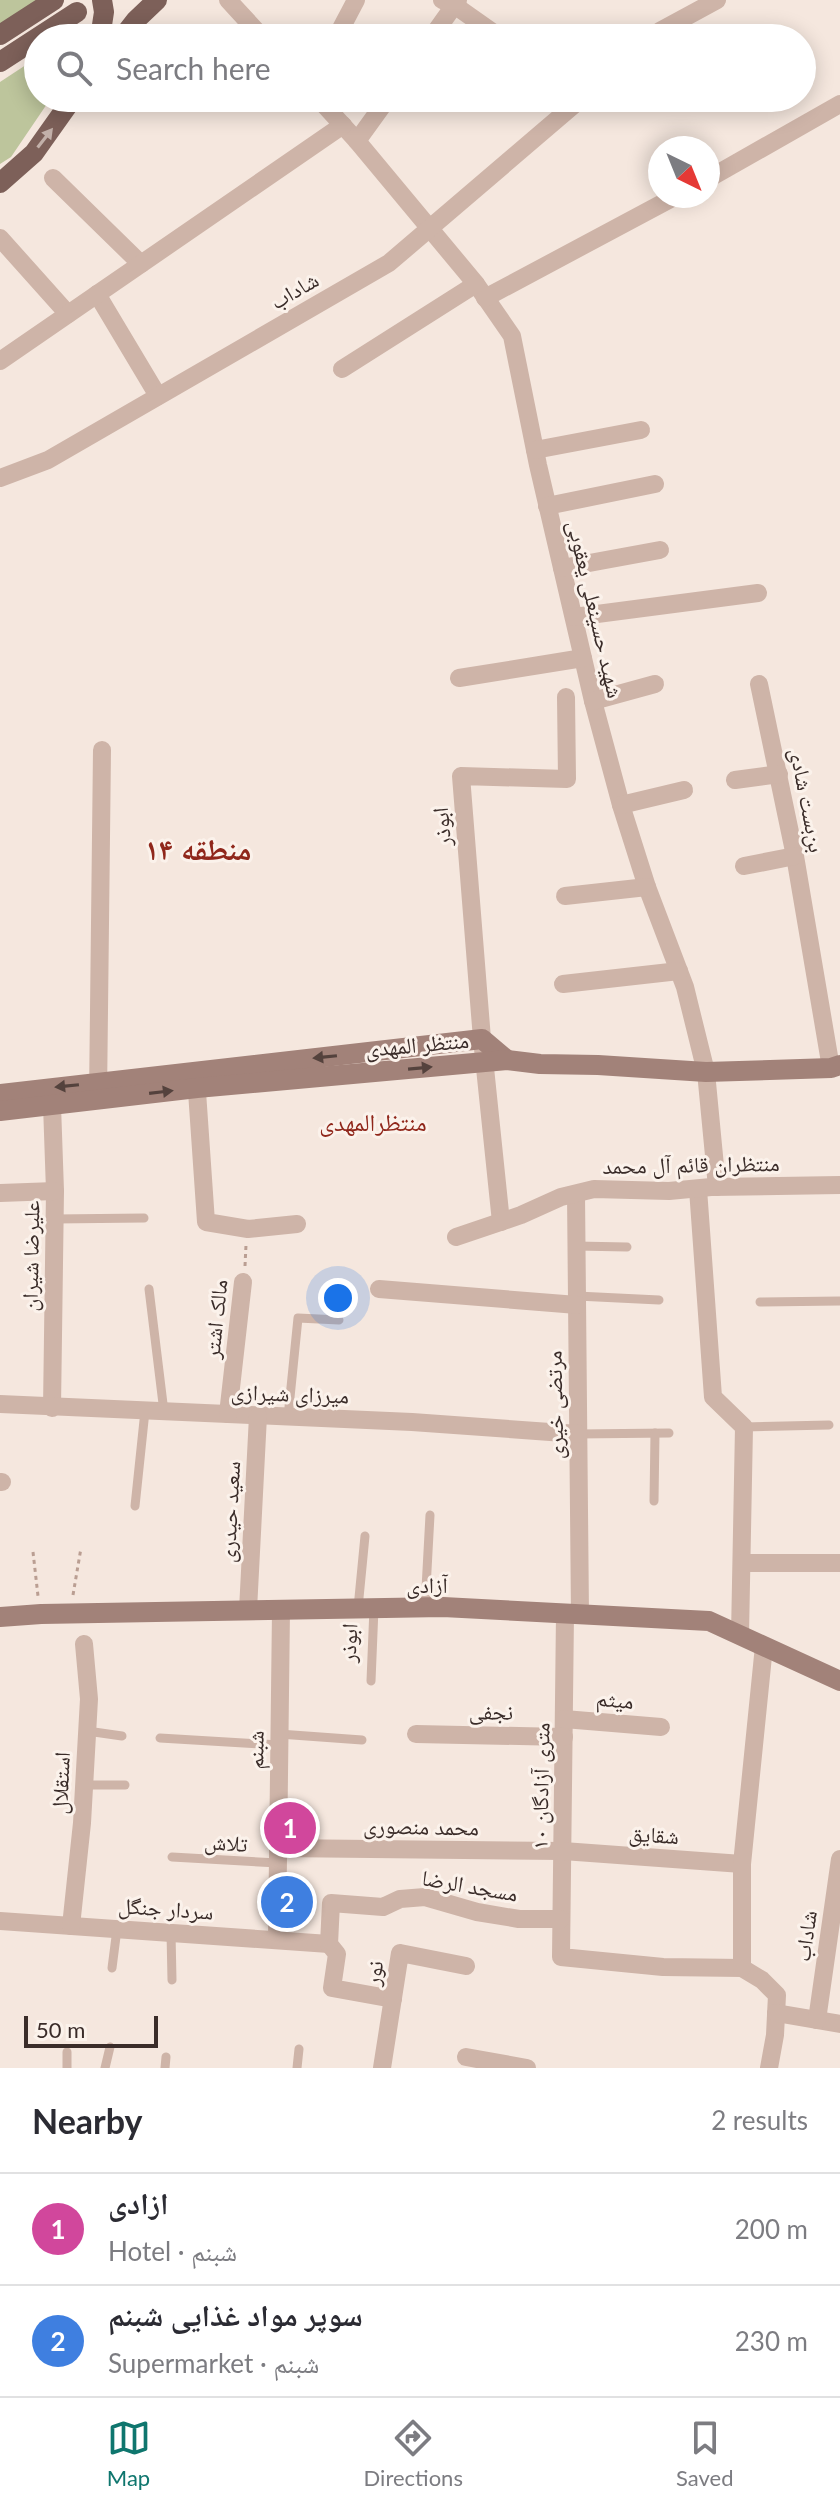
<!DOCTYPE html>
<html lang="en">
<head>
<meta charset="utf-8">
<style>
  :root { --surface:#fff; --page:#f2f2f3; --text:#2b2b33; --muted:#7c7c81; --line:#e1e1e2; --accent:#0f766e }
  body { margin:0; font-family:Lato,"Noto Naskh Arabic",sans-serif; background:var(--page); color:var(--text) }
  .compass { position:absolute; left:648px; top:136px; width:72px; height:72px; border-radius:50%; background:var(--surface); box-shadow:0 4px 20px #0003; rotate:137deg }
  .scale { position:absolute; left:24px; bottom:20px; width:134px; box-sizing:border-box; padding-left:8px; border:4px solid #3a2c29; border-top:0; font-size:22px; line-height:28px; white-space:nowrap; color:#3a2c29; -webkit-text-stroke:6px #fbf2eb; paint-order:stroke }
  .you { position:absolute; left:338px; top:1298px; width:28px; height:28px; margin:-20px; border:6px solid #fff; border-radius:50%; background:#1a73e8; box-shadow:0 0 0 12px #1a73e833 }
  .badge { display:grid; place-items:center; width:52px; height:52px; border-radius:50%; background:var(--accent); color:#fff; font-size:26px; font-weight:700 }
  .pin { position:absolute; translate:-50% -50%; border:4px solid #fff; box-shadow:0 2px 8px #0006 }
  .list { margin:0; padding:0; list-style:none }
  h2 { display:flex; justify-content:space-between; align-items:center; height:104px; margin:0; padding:0 32px; font-size:34px }
  h2 small { font-size:26px; font-weight:400; color:var(--muted) }
  .list li { display:grid; grid-template-columns:52px 1fr auto; gap:24px; align-items:center; box-sizing:border-box; height:112px; padding:0 32px; border-top:2px solid var(--line) }
  .list b { display:block; font-size:30px; white-space:nowrap }
  .list p { margin:0; font-size:26px; white-space:nowrap; color:var(--muted) }
  .list em { font-size:26px; font-style:normal; color:var(--muted) }
  .icon { flex:none; width:44px; height:44px; fill:none; stroke:currentColor; stroke-width:2; stroke-linecap:round; stroke-linejoin:round }
  .map { position:relative; flex:none; width:840px; height:2068px; overflow:hidden }
  .search { position:absolute; background:var(--surface); box-shadow:0 4px 20px #0003; left:24px; right:24px; top:24px; height:88px; display:flex; align-items:center; gap:20px; box-sizing:border-box; padding:0 28px; border-radius:44px; color:var(--muted); font-size:30px }
  .sheet { height:328px; background:var(--surface) }
  nav { display:flex; justify-content:space-around; align-items:center; box-sizing:border-box; height:112px; border-top:2px solid var(--line); background:var(--surface); font-size:22px; color:var(--muted) }
  nav a { display:grid; justify-items:center; gap:4px }
  nav .on { color:var(--accent) }
  .map>svg:first-child { display:block }
  .green { fill:#bdc59c }
  .lines { fill:none; stroke-linecap:round; stroke-linejoin:round }
  .path { stroke:#ba9e92; stroke-width:3; stroke-dasharray:4 4; stroke-linecap:butt }
  .lane { stroke:#ceb4a8; stroke-width:9 }
  .street { stroke:#ceb4a8; stroke-width:18 }
  .secondary { stroke:#a28279; stroke-width:20 }
  .primary { stroke:#7d6059; stroke-width:20 }
  .oneway { fill:#c2b0a9 }
  .oneway2 { fill:#54423d }
  .labels { text-anchor:middle; dominant-baseline:central; stroke-width:6; stroke-linejoin:round; paint-order:stroke }
  .street-label { font-size:22px; fill:#3a2c29; stroke:#fbf2eb }
  .neighbourhood-label { font-size:24px; fill:#90271b; stroke:#fbf2eb }
  .district-label { font-size:30px; font-weight:bold; fill:#90271b; stroke:#fbf2eb }
</style>
</head>
<body>
<div class="map">
<svg width="840" height="2068" viewBox="0 0 840 2068">
  <rect width="100%" height="100%" fill="#f5e7de"/>
  <!-- green -->
  <g class="green">
    <path d="M0,0H43L0,28Z"/>
    <path d="M38,57V98H51L11,157L0,164V82Z"/>
  </g>
  <g class="lines">
    <!-- path -->
    <g class="path">
      <path d="M245,1266L246,1245"/>
      <path d="M33,1552L38,1596"/>
      <path d="M73,1595L81,1548"/>
    </g>
    <!-- lane -->
    <g class="lane">
      <path d="M55,1219L144,1218"/>
      <path d="M576,1246L627,1247"/>
      <path d="M149,1289L164,1412"/>
      <path d="M577,1296L659,1300"/>
      <path d="M760,1302L840,1301"/>
      <path d="M288,1417L298,1318L339,1320"/>
      <path d="M744,1427L829,1425"/>
      <path d="M578,1434L669,1433"/>
      <path d="M654,1501L655,1433"/>
      <path d="M135,1506L145,1411"/>
      <path d="M425,1607L430,1515"/>
      <path d="M358,1608L365,1536"/>
      <path d="M371,1681L374,1608"/>
      <path d="M87,1731L122,1736"/>
      <path d="M279,1734L362,1740"/>
      <path d="M160,1738L279,1745"/>
      <path d="M84,1785H125"/>
      <path d="M172,1857L278,1863"/>
      <path d="M171,1933L172,1980"/>
      <path d="M112,1968L117,1929"/>
      <path d="M67,2068V2052"/>
      <path d="M105,2068L110,2047"/>
      <path d="M165,2068L166,2057"/>
      <path d="M297,2068L299,2049"/>
    </g>
    <!-- street -->
    <g class="street">
      <path d="M228,0L263,38"/>
      <path d="M442,0L454,5L501,38"/>
      <path d="M336,38L356,0"/>
      <path d="M431,38L458,0"/>
      <path d="M653,38L660,31L717,0"/>
      <path d="M318,98L357,141L476,284L512,336L538,465L593,701L621,805L647,887L685,987L706,1072L717,1187"/>
      <path d="M357,141L388,98"/>
      <path d="M53,178L141,264"/>
      <path d="M708,179L840,104"/>
      <path d="M0,238L68,314"/>
      <path d="M97,294L158,396"/>
      <path d="M485,298L676,196"/>
      <path d="M0,361L343,125"/>
      <path d="M342,369L476,284"/>
      <path d="M535,450L641,430"/>
      <path d="M0,478L48,460L389,263L582,98"/>
      <path d="M547,506L655,484"/>
      <path d="M562,568L660,550"/>
      <path d="M574,617L758,593"/>
      <path d="M459,678L583,658"/>
      <path d="M759,684L795,856L831,1068"/>
      <path d="M593,701L655,684"/>
      <path d="M735,780L779,774"/>
      <path d="M621,805L684,790"/>
      <path d="M744,866L795,856"/>
      <path d="M565,896L647,887"/>
      <path d="M563,984L679,971"/>
      <path d="M196,1077L206,1222L248,1229L297,1224"/>
      <path d="M98,1097L102,750"/>
      <path d="M52,1105L55,1191L52,1408"/>
      <path d="M698,1189L713,1397L744,1427L740,1635"/>
      <path d="M0,1193L55,1191"/>
      <path d="M576,1194L580,1615"/>
      <path d="M501,1222L482,1039L461,776L567,779L566,697"/>
      <path d="M456,1237L521,1215L561,1197L594,1189L669,1191L711,1187L840,1185"/>
      <path d="M379,1289L577,1305"/>
      <path d="M0,1404L412,1422L578,1434"/>
      <path d="M228,1414L243,1282"/>
      <path d="M0,1482H2"/>
      <path d="M743,1563H840"/>
      <path d="M248,1610L258,1416"/>
      <path d="M565,1614L561,1957L663,1967L742,1968L762,1980L777,1995L775,2035L769,2068"/>
      <path d="M564,1719L661,1727"/>
      <path d="M416,1734L564,1737"/>
      <path d="M278,1848L563,1851L742,1864"/>
      <path d="M0,1921L329,1944"/>
      <path d="M71,1926L82,1823L89,1699L84,1644"/>
      <path d="M277,1940L281,1610"/>
      <path d="M742,1968V1864L764,1646"/>
      <path d="M393,1999L332,1988L337,1954L329,1944L331,1903L383,1907L400,1899L425,1897L477,1912L519,1919H561"/>
      <path d="M776,2013L840,2024"/>
      <path d="M817,2020L840,1859"/>
      <path d="M466,2057L527,2068"/>
      <path d="M382,2068L400,1953L466,1966"/>
    </g>
    <!-- secondary -->
    <g class="secondary">
      <path d="M0,1094L482,1039L507,1060"/>
      <path d="M0,1111L197,1088L507,1060L540,1064L598,1065L706,1072L831,1068L840,1065"/>
      <path d="M0,1617L41,1614L443,1607L709,1621L840,1681"/>
    </g>
    <!-- primary -->
    <g class="primary">
      <path d="M0,35L54,0"/>
      <path d="M100,38L104,12L102,0"/>
      <path d="M122,38L136,20L157,0"/>
      <path d="M0,62L77,12"/>
      <path d="M0,183L34,153L73,98"/>
    </g>
  </g>
  <!-- one-way arrows -->
  <defs><path id="oneway-solid" d="M-6-.8H1V-3.2L6.5 0L1 3.2V.8H-6Z" transform="scale(2)"/></defs>
  <use class="oneway" href="#oneway-solid" transform="translate(45 138) rotate(-52)"/>
  <g class="oneway2">
    <use href="#oneway-solid" transform="translate(325 1057) rotate(174)"/>
    <use href="#oneway-solid" transform="translate(420 1068) rotate(-5)"/>
    <use href="#oneway-solid" transform="translate(67 1086) rotate(174)"/>
    <use href="#oneway-solid" transform="translate(161 1092) rotate(-7)"/>
  </g>
  <g class="labels">
    <!-- street labels -->
    <g class="street-label">
      <text transform="translate(294 290) rotate(-30)">شاداب</text>
      <text transform="translate(596 609) rotate(77)">شهید حسینعلی یعقوبی</text>
      <text transform="translate(808 800) rotate(79)">بن‌بست شادی</text>
      <text transform="translate(441 827) rotate(-95)">ابوذر</text>
      <text transform="translate(417 1044) rotate(-5)">منتظر المهدی</text>
      <text transform="translate(691 1164) rotate(-1)">منتظران قائم آل محمد</text>
      <text transform="translate(30 1256) rotate(-89)">علیرضا شیران</text>
      <text transform="translate(215 1319) rotate(-84)">مالک اشتر</text>
      <text transform="translate(290 1393) rotate(2)">میرزای شیرازی</text>
      <text transform="translate(554 1405) rotate(-91)">مرتضی خیری</text>
      <text transform="translate(229 1512) rotate(-87)">سعید حیدری</text>
      <text x="427" y="1584">آزادی</text>
      <text transform="translate(348 1643) rotate(-87)">ابوذر</text>
      <text transform="translate(615 1699) rotate(5)">میثم</text>
      <text transform="translate(491 1711) rotate(1)">نجفی</text>
      <text transform="translate(255 1750) rotate(-89)">شبنم</text>
      <text transform="translate(60 1783) rotate(-87)">استقلال</text>
      <text transform="translate(540 1786) rotate(-89)">۱۰ متری آزادگان</text>
      <text transform="translate(421 1826) rotate(1)">محمد منصوری</text>
      <text transform="translate(654 1834) rotate(4)">شقایق</text>
      <text transform="translate(226 1842) rotate(4)">تلاش</text>
      <text transform="translate(470 1885) rotate(10)">مسجد الرضا</text>
      <text transform="translate(166 1908) rotate(4)">سردار جنگل</text>
      <text transform="translate(805 1936) rotate(-82)">شاداب</text>
      <text transform="translate(373 1973) rotate(-81)">نور</text>
    </g>
    <!-- neighbourhood labels -->
    <g class="neighbourhood-label">
      <text x="373" y="1121">منتظرالمهدی</text>
    </g>
    <!-- district labels -->
    <g class="district-label">
      <text x="198" y="848">منطقه ۱۴</text>
    </g>
  </g>
</svg>
<svg class="compass" viewBox="-18 -18 36 36"><path d="M0-13l5 13h-10z" fill="#e53935"/><path d="M0 13l5-13h-10z" fill="#7c7c81"/></svg>
<div class="scale">50 m</div>
<div class="you"></div>
<div class="pin badge" style="left:290px;top:1828px;background:#d1479c">1</div>
<div class="pin badge" style="left:287px;top:1902px;background:#3f7fe0">2</div>
<div class="search"><svg class="icon" aria-label="search" viewBox="0 0 24 24"><circle cx="10" cy="10" r="6"/><path d="M15 15l6 6"/></svg>Search here</div>
</div>
<section class="sheet">
<h2>Nearby<small>2 results</small></h2>
<ul class="list">
<li><span class="badge" style="background:#d1479c">1</span><div><b>ازادی</b><p>Hotel · شبنم</p></div><em>200 m</em></li>
<li><span class="badge" style="background:#3f7fe0">2</span><div><b>سوپر مواد غذایی شبنم</b><p>Supermarket · شبنم</p></div><em>230 m</em></li>
</ul>
</section>
<nav>
<a class="on"><svg class="icon" aria-label="map" viewBox="0 0 24 24"><path d="M3 6l6-2 6 2 6-2v14l-6 2-6-2-6 2zM9 4v14M15 6v14"/></svg>Map</a>
<a><svg class="icon" aria-label="directions" viewBox="0 0 24 24"><path d="M12 3l9 9-9 9-9-9zM9 14v-3h6M13 9l2 2-2 2"/></svg>Directions</a>
<a><svg class="icon" aria-label="saved" viewBox="0 0 24 24"><path d="M7 4h10v16l-5-4-5 4z"/></svg>Saved</a>
</nav>
</body>
</html>
